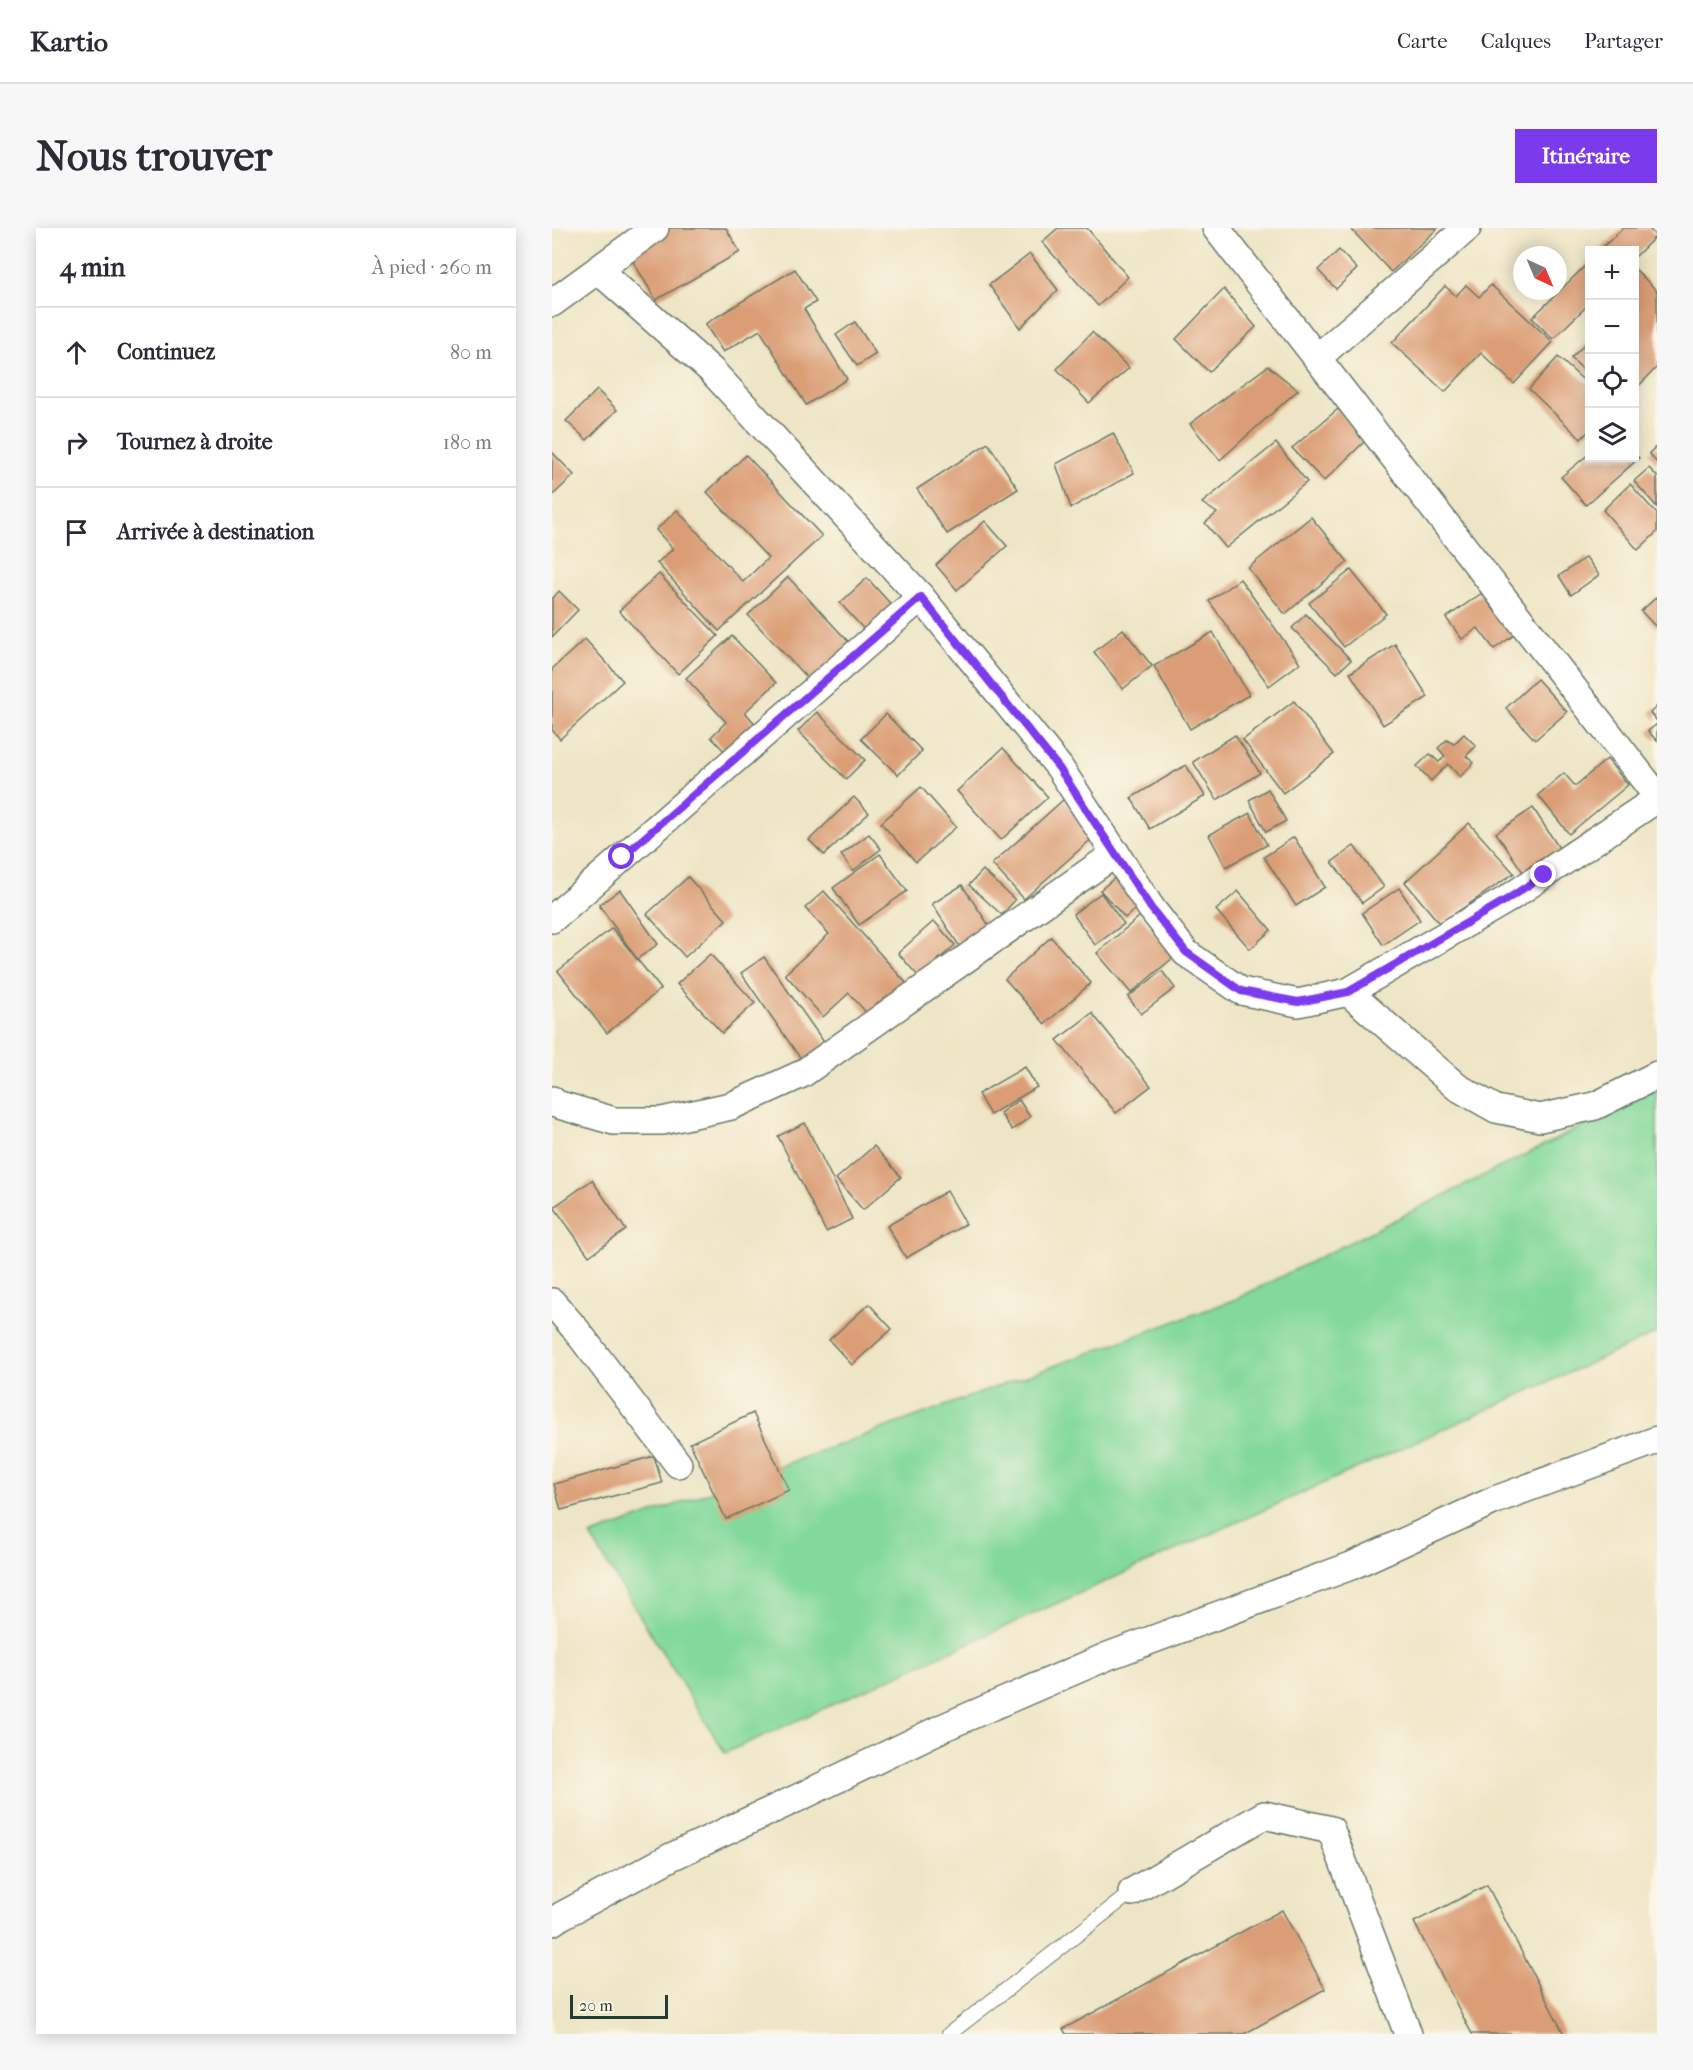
<!DOCTYPE html>
<html lang="fr">
<head>
<meta charset="utf-8">
<style>
  :root { --surface:#fff; --page:#f7f7f7; --text:#2b2b33; --muted:#7c7c81; --line:#e1e1e2; --accent:#7c3aed }
  body { margin:0; font-family:"IM FELL French Canon",serif; background:var(--page); color:var(--text) }
  .controls { position:absolute; right:18px; top:18px; display:grid; overflow:hidden; border-radius:0px; box-shadow:0 3px 15px #0003 }
  .controls button { width:54px; height:54px; display:grid; place-items:center; padding:0; border:0; border-bottom:2px solid var(--line); background:var(--surface); color:var(--text); font:30px sans-serif }
  .compass { position:absolute; left:961px; top:18px; width:54px; height:54px; border-radius:50%; background:var(--surface); box-shadow:0 3px 15px #0003; rotate:136deg }
  .scale { position:absolute; left:18px; bottom:15px; width:98px; box-sizing:border-box; padding-left:6px; border:3px solid #1f3d34; border-top:0; font-size:16px; line-height:21px; white-space:nowrap; color:#1f3d34; -webkit-text-stroke:4px #fcf5e5; paint-order:stroke }
  .stop { position:absolute; width:18px; height:18px; margin:-14px; border:4px solid #7c3aed; border-radius:50%; background:#fff }
  .stop.end { background:#7c3aed; border-color:#fff; box-shadow:0 2px 6px #0008 }
  .list { margin:0; padding:0; list-style:none }
  h2 { display:flex; justify-content:space-between; align-items:center; height:78px; margin:0; padding:0 24px; font-size:26px }
  h2 small { font-size:20px; font-weight:400; color:var(--muted) }
  .list li { display:grid; grid-template-columns:39px 1fr auto; gap:18px; align-items:center; box-sizing:border-box; height:90px; padding:0 24px; border-top:2px solid var(--line) }
  .list b { display:block; font-size:22px; white-space:nowrap }
  .list em { font-size:20px; font-style:normal; color:var(--muted) }
  .icon { flex:none; width:33px; height:33px; fill:none; stroke:currentColor; stroke-width:2; stroke-linecap:round; stroke-linejoin:round }
  .map { position:relative; flex:none; width:1105px; height:1806px; overflow:hidden; border-radius:0px }
  header { display:flex; align-items:center; gap:36px; box-sizing:border-box; height:84px; padding:0 30px; background:var(--surface); border-bottom:2px solid var(--line) }
  header strong { font-size:28px }
  nav { display:flex; gap:33px; margin-inline-start:auto; font-size:21px }
  .intro { display:flex; align-items:center; justify-content:space-between; box-sizing:border-box; height:144px; padding:0 36px }
  h1 { margin:0; font-size:42px }
  .button { padding:15px 27px; border-radius:0px; background:var(--accent); color:#fff; font-size:21px; font-weight:700 }
  main { display:flex; gap:36px; padding:0 36px }
  aside { flex:1; background:var(--surface); border-radius:0px; box-shadow:0 3px 15px #0003 }
  .map>svg:first-child { display:block }
  .green { fill:#83d99c; stroke:#518b68; stroke-width:1.5 }
  .building { fill:#da9d74 }
  .lines { fill:none; stroke-linecap:round; stroke-linejoin:round }
  .service-casing { stroke:#677867; stroke-width:16 }
  .minor-casing { stroke:#677867; stroke-width:30 }
  .service { stroke:#fff; stroke-width:14 }
  .minor { stroke:#fff; stroke-width:27 }
  .route { stroke:#7c3aed; stroke-width:8 }
</style>
</head>
<body>
<header>
<strong>Kartio</strong>
<nav><a>Carte</a><a>Calques</a><a>Partager</a></nav>
</header>
<div class="intro"><h1>Nous trouver</h1><a class="button">Itinéraire</a></div>
<main>
<aside>
<h2>4 min<small>À pied · 260 m</small></h2>
<ul class="list">
<li><svg class="icon" aria-label="ahead" viewBox="0 0 24 24"><path d="M12 20V5M6 11l6-6 6 6"/></svg><div><b>Continuez</b></div><em>80 m</em></li>
<li><svg class="icon" aria-label="right" viewBox="0 0 24 24"><path d="M7 20v-9h11M14 6l5 5-5 5"/></svg><div><b>Tournez à droite</b></div><em>180 m</em></li>
<li><svg class="icon" aria-label="arrive" viewBox="0 0 24 24"><path d="M6 21V4h12l-3 4 3 4H6"/></svg><div><b>Arrivée à destination</b></div></li>
</ul>
</aside>
<div class="map">
<svg width="1105" height="1806" viewBox="0 0 1105 1806">
  <rect width="100%" height="100%" fill="#fcf5e5"/>
  <filter id="ink" filterUnits="userSpaceOnUse"><feTurbulence type="fractalNoise" baseFrequency=".0167" numOctaves="2"/><feDisplacementMap in="SourceGraphic" scale="12" xChannelSelector="R" yChannelSelector="G"/><feConvolveMatrix kernelMatrix="1 2 1 2 8 2 1 2 1" color-interpolation-filters="sRGB"/></filter>
  <filter id="wash" filterUnits="userSpaceOnUse"><feTurbulence type="fractalNoise" baseFrequency=".008" numOctaves="4" result="noise"/><feDisplacementMap in="SourceGraphic" scale="24" xChannelSelector="R" yChannelSelector="G"/><feGaussianBlur stdDeviation="1.35" result="paint"/><feColorMatrix in="noise" values="0 0 0 0 0 0 0 0 0 0 0 0 0 0 0 0 0 1.4 0 .05"/><feComposite in="paint" operator="in"/></filter>
  <g filter="url(#wash)">
    <rect width="100%" height="100%" fill="#ede5c5"/>
    <!-- green -->
    <path class="green" d="M1105,861V1105L173,1525L38,1308L684,1071Z"/>
    <g id="blocks">
      <!-- building -->
      <g class="building">
        <path d="M118,0H174L188,24L104,72L76,25Z"/>
        <path d="M506,0H535L576,49L546,78L490,14Z"/>
        <path d="M798,0H886L839,44Z"/>
        <path d="M1071,0H1096L1104,8L1082,30V22H1048Z"/>
        <path d="M787,22L805,41L784,61L766,42Z"/>
        <path d="M478,26L506,62L468,100L437,57Z"/>
        <path d="M1038,33V75L1001,111L980,90Z"/>
        <path d="M1082,40L1105,63V139L1082,163Z"/>
        <path d="M243,41L264,74L252,81L295,151L254,177L208,102L171,124L153,96Z"/>
        <path d="M914,57L927,69L939,57L1001,114L962,156L929,125L893,164L840,115L893,58L904,68Z"/>
        <path d="M672,61L704,99L657,144L624,111Z"/>
        <path d="M303,94L324,126L305,138L284,107Z"/>
        <path d="M540,104L577,140L537,175L505,141Z"/>
        <path d="M1038,111V148L1019,130Z"/>
        <path d="M1006,129L1038,158V202L1029,211L977,161Z"/>
        <path d="M716,138L746,162L668,232L638,196Z"/>
        <path d="M45,162L65,182L35,212L14,193Z"/>
        <path d="M786,181L814,212L772,253L740,220Z"/>
        <path d="M561,205L582,245L519,280L504,236Z"/>
        <path d="M436,215L466,261L395,306L365,261Z"/>
        <path d="M724,215L755,254L674,320L653,295L665,285L650,275Z"/>
        <path d="M1105,218V235L1097,225Z"/>
        <path d="M0,224L22,247L0,268Z"/>
        <path d="M1038,225V230H1082V225L1087,230L1034,277L1009,249Z"/>
        <path d="M194,227L270,308L167,403L105,335L121,321L104,302L125,282L191,354L216,330L155,264Z"/>
        <path d="M1097,240L1105,248V279L1082,253Z"/>
        <path d="M1078,256L1105,286V304L1086,322L1051,282Z"/>
        <path d="M759,289L796,334L733,386L696,340Z"/>
        <path d="M433,293L455,318L405,362L384,337Z"/>
        <path d="M1034,329L1047,347L1019,367L1007,348Z"/>
        <path d="M799,342L834,386L792,419L757,375Z"/>
        <path d="M107,346L166,408L126,446L67,383Z"/>
        <path d="M236,349L307,425L267,463L196,387Z"/>
        <path d="M315,350L346,384L319,409L288,375Z"/>
        <path d="M688,351L748,435L717,458L657,373Z"/>
        <path d="M7,363L26,382L0,409V371Z"/>
        <path d="M930,365L942,382L950,383L965,405L942,421L926,400L910,411L894,390Z"/>
        <path d="M1105,369V400L1089,383Z"/>
        <path d="M754,386L799,432L785,445L740,400Z"/>
        <path d="M571,401L600,438L571,461L542,424Z"/>
        <path d="M661,404L697,467L638,501L602,438Z"/>
        <path d="M180,408L224,455L193,484L205,498L175,526L159,509L174,494L134,450Z"/>
        <path d="M33,411L71,453L8,511L0,502V441Z"/>
        <path d="M843,416L876,469L831,497L798,445Z"/>
        <path d="M985,451L1015,484L983,512L954,480Z"/>
        <path d="M742,473L782,526L731,565L691,512Z"/>
        <path d="M1105,478V493L1098,485Z"/>
        <path d="M265,484L313,532L294,551L246,503Z"/>
        <path d="M334,486L370,523L346,547L309,511Z"/>
        <path d="M1105,496V513L1096,503Z"/>
        <path d="M912,506L924,518L914,528L922,535L908,549L896,536L879,553L865,538L878,526L887,534L893,528L886,520L895,512L902,516Z"/>
        <path d="M683,507L708,545L665,572L641,534Z"/>
        <path d="M451,520L496,569L449,612L405,563Z"/>
        <path d="M1055,531L1076,557L1017,606L986,567L1012,545L1023,558Z"/>
        <path d="M634,537L653,568L598,601L579,570Z"/>
        <path d="M369,559L404,599L364,634L329,595Z"/>
        <path d="M716,561L734,593L714,604L697,572Z"/>
        <path d="M302,569L317,585L272,627L257,612Z"/>
        <path d="M512,571L544,607L472,671L440,636Z"/>
        <path d="M981,580L1009,623L973,647L944,605Z"/>
        <path d="M698,585L715,617L674,639L657,607Z"/>
        <path d="M917,595L962,645L888,696L853,654Z"/>
        <path d="M317,606L329,621L301,643L289,627Z"/>
        <path d="M742,609L773,659L744,678L712,629Z"/>
        <path d="M802,618L832,659L810,675L780,634Z"/>
        <path d="M328,626L355,663L307,697L281,660Z"/>
        <path d="M431,642L463,672L450,687L417,657Z"/>
        <path d="M565,648L589,676L573,690L548,662Z"/>
        <path d="M136,649L174,692L133,729L95,686Z"/>
        <path d="M410,657L438,699L408,719L380,676Z"/>
        <path d="M847,660L868,692L831,717L810,685Z"/>
        <path d="M68,662L106,716L85,731L47,677Z"/>
        <path d="M272,663L356,757L319,790L297,765L271,789L233,746L277,706L253,680Z"/>
        <path d="M686,663L719,702L698,721L664,682Z"/>
        <path d="M549,665L572,696L543,717L521,686Z"/>
        <path d="M588,688L622,729L579,765L545,725Z"/>
        <path d="M382,693L403,717L367,749L346,725Z"/>
        <path d="M60,700L109,761L55,805L6,743Z"/>
        <path d="M499,709L539,755L493,796L453,751Z"/>
        <path d="M158,726L203,775L170,805L125,756Z"/>
        <path d="M212,729L274,817L251,834L189,745Z"/>
        <path d="M610,743L623,760L589,786L576,769Z"/>
        <path d="M540,785L599,858L564,885L505,812Z"/>
        <path d="M473,839L485,859L438,887L426,866Z"/>
        <path d="M467,872L478,889L460,902L448,885Z"/>
        <path d="M253,895L300,991L274,1004L226,908Z"/>
        <path d="M322,918L349,949L311,982L284,951Z"/>
        <path d="M40,952L74,1002L37,1028L2,979Z"/>
        <path d="M395,963L414,996L354,1030L335,998Z"/>
        <path d="M317,1076L340,1101L300,1137L277,1112Z"/>
        <path d="M201,1185L237,1262L174,1291L138,1215Z"/>
        <path d="M102,1228L110,1255L9,1282L2,1256Z"/>
        <path d="M935,1657L1012,1806H920L862,1694Z"/>
        <path d="M730,1682L773,1761L692,1806H514L511,1801Z"/>
      </g>
    </g>
  </g>
  <g filter="url(#ink)">
    <use href="#blocks" fill-opacity="0" stroke="#677867" stroke-width="1.5"/>
    <g class="lines">
      <!-- service casing -->
      <g class="service-casing">
        <path id="service" d="M397,1806L580,1664"/>
      </g>
      <!-- minor casing -->
      <g class="minor-casing">
        <g id="minor">
          <path d="M664,0L1105,568"/>
          <path d="M46,42L159,142L369,369L507,539L599,680L634,725L689,763L746,775L796,764L954,672L1105,571"/>
          <path d="M0,75L103,0"/>
          <path d="M765,130L915,0"/>
          <path d="M0,691L369,369"/>
          <path d="M796,764L905,859L944,881L988,890L1043,878L1105,847"/>
          <path d="M0,872L4,876L62,893H110L179,878L250,846L564,625"/>
          <path d="M0,1074L25,1103L126,1236"/>
          <path d="M580,1664L712,1587L779,1602L856,1806"/>
          <path d="M0,1694L9,1688L119,1629L252,1567L390,1500L556,1428L799,1338L943,1272L1105,1212"/>
        </g>
      </g>
      <!-- service -->
      <use href="#service" class="service"/>
      <!-- minor -->
      <use href="#minor" class="minor"/>
    </g>
  </g>
  <g class="lines" filter="url(#ink)">
    <!-- route -->
    <path class="route" d="M70,629L369,369L507,540L599,680L634,724L689,763L746,774L796,764L954,672L992,647"/>
  </g>
</svg>
<div class="controls">
<button>+</button>
<button>−</button>
<button><svg class="icon" aria-label="locate" viewBox="0 0 24 24"><circle cx="12" cy="12" r="6"/><path d="M12 2v4M12 18v4M2 12h4M18 12h4"/></svg></button>
<button><svg class="icon" aria-label="layers" viewBox="0 0 24 24"><path d="M12 4l9 5-9 5-9-5zM3 14l9 5 9-5"/></svg></button>
</div>
<svg class="compass" viewBox="-18 -18 36 36"><path d="M0-13l5 13h-10z" fill="#e53935"/><path d="M0 13l5-13h-10z" fill="#7c7c81"/></svg>
<div class="scale">20 m</div>
<div class="stop" style="left:70px;top:629px"></div>
<div class="stop end" style="left:992px;top:647px"></div>
</div>
</main>
</body>
</html>
